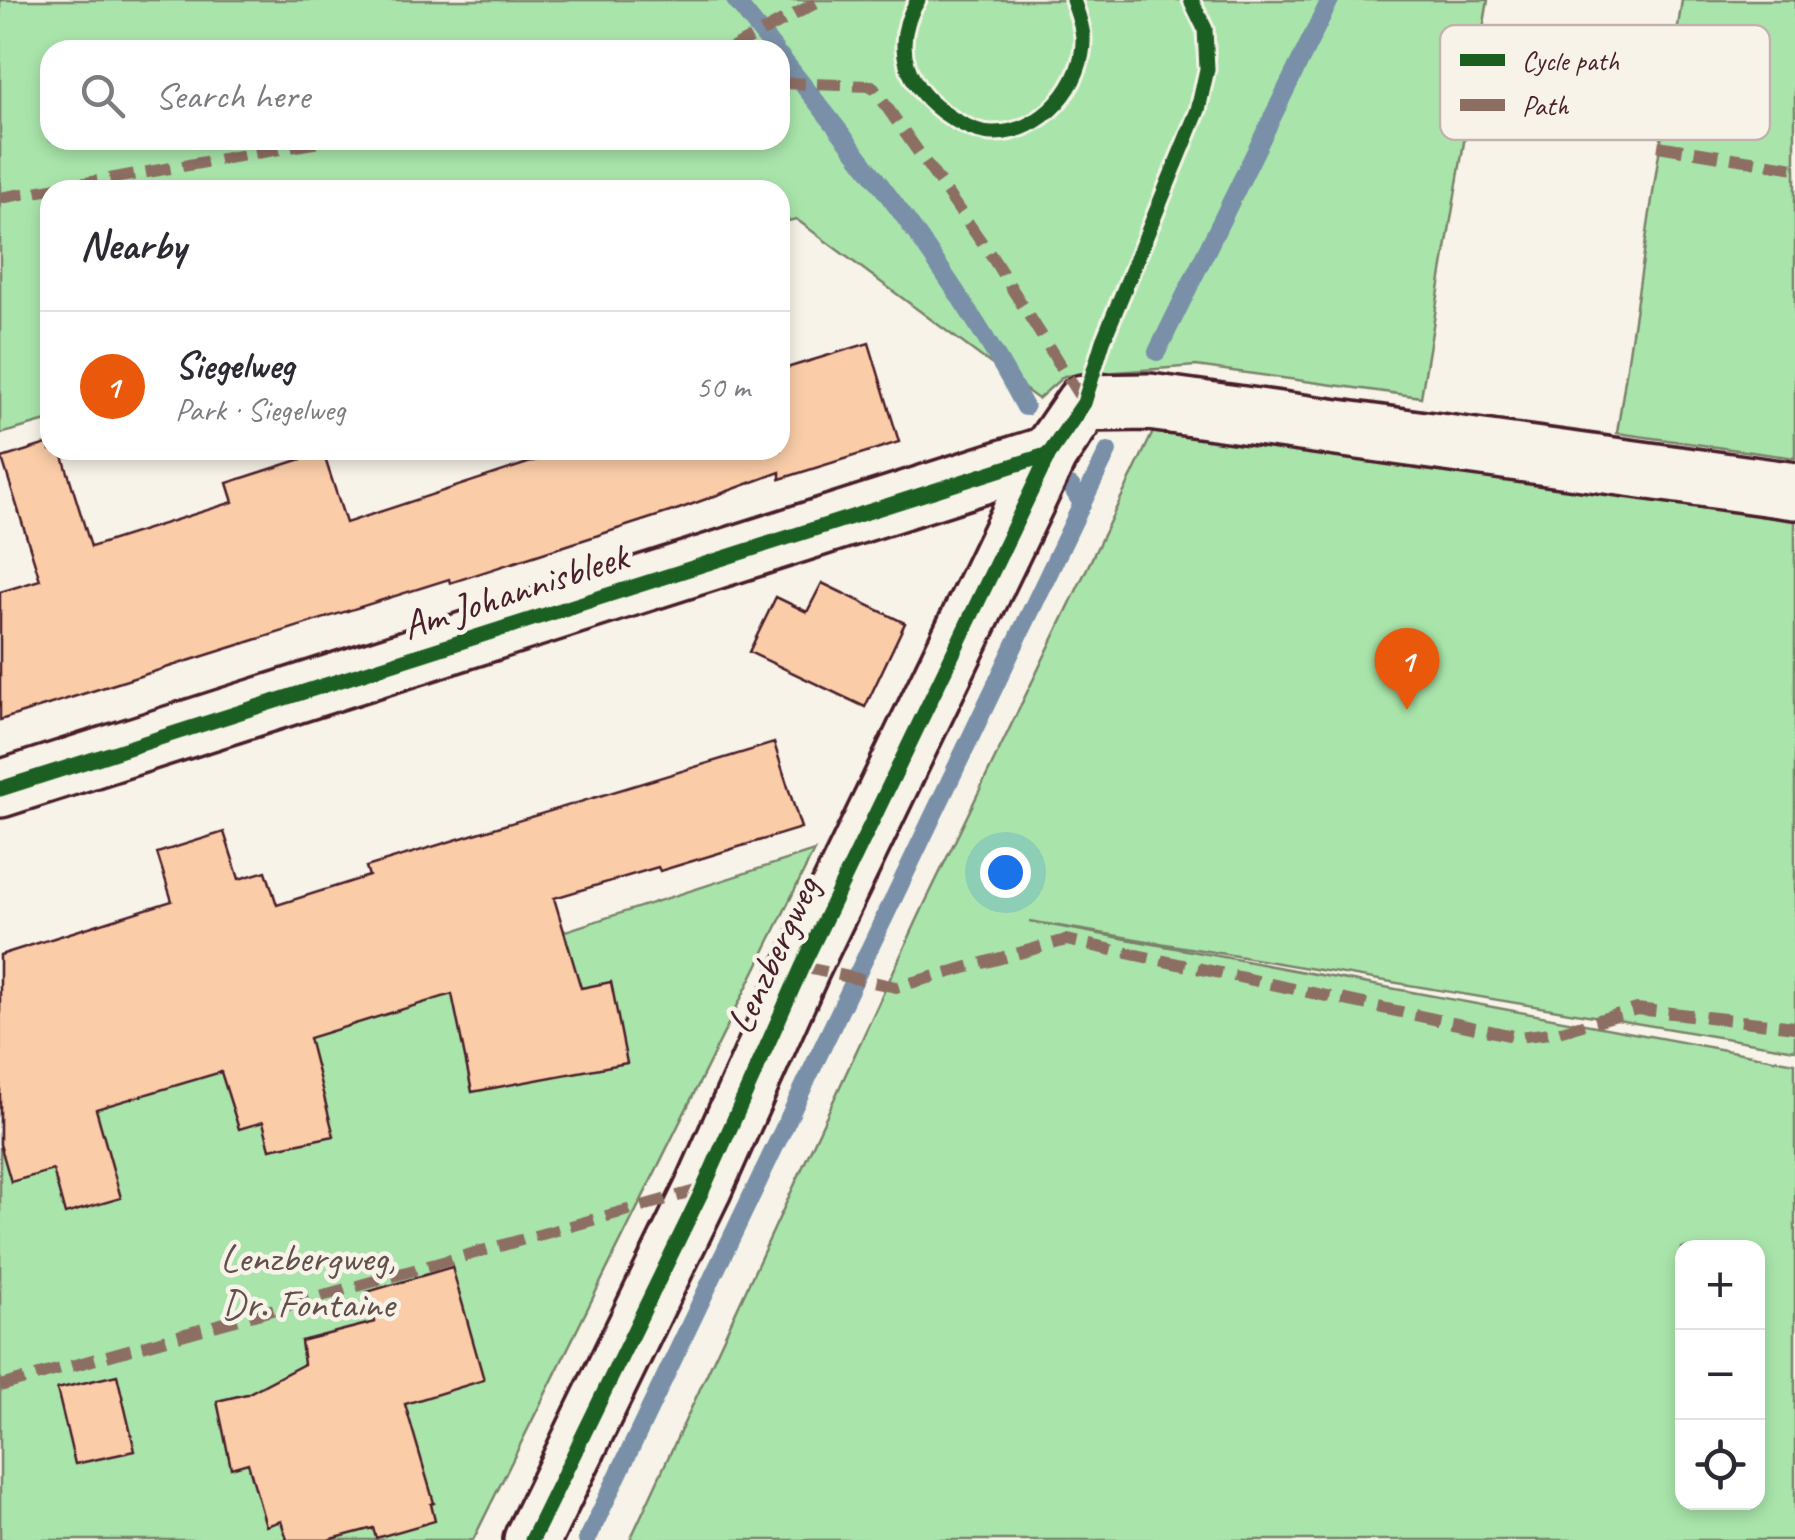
<!DOCTYPE html>
<html lang="en">
<head>
<meta charset="utf-8">
<style>
  :root { --surface:#fff; --page:#f7f7f7; --text:#2b2b33; --muted:#7c7c81; --line:#e1e1e2; --accent:#ea580c }
  body { margin:0; font-family:Caveat,sans-serif; background:var(--page); color:var(--text) }
  .controls { position:absolute; right:30px; bottom:30px; display:grid; overflow:hidden; border-radius:20px; box-shadow:0 5px 15px #0003 }
  .controls button { width:90px; height:90px; display:grid; place-items:center; padding:0; border:0; border-bottom:2px solid var(--line); background:var(--surface); color:var(--text); font:50px sans-serif }
  .you { position:absolute; left:1005px; top:872px; width:35px; height:35px; margin:-25px; border:8px solid #fff; border-radius:50%; background:#1a73e8; box-shadow:0 0 0 15px #1a73e833 }
  .badge { display:grid; place-items:center; width:65px; height:65px; border-radius:50%; background:var(--accent); color:#fff; font-size:32px; font-weight:700 }
  .pin { position:absolute; translate:-50% -82px; filter:drop-shadow(0 2px 5px #0008) }
  .pin::after { content:''; position:absolute; top:52px; width:35px; height:30px; background:inherit; clip-path:polygon(0 0,100% 0,50% 100%) }
  .list { margin:0; padding:0; list-style:none }
  h2 { display:flex; justify-content:space-between; align-items:center; height:130px; margin:0; padding:0 40px; font-size:42px }
  h2 small { font-size:32px; font-weight:400; color:var(--muted) }
  .list li { display:grid; grid-template-columns:65px 1fr auto; gap:30px; align-items:center; box-sizing:border-box; height:150px; padding:0 40px; border-top:2px solid var(--line) }
  .list b { display:block; font-size:38px; white-space:nowrap }
  .list p { margin:0; font-size:32px; white-space:nowrap; color:var(--muted) }
  .list em { font-size:32px; font-style:normal; color:var(--muted) }
  .icon { flex:none; width:55px; height:55px; fill:none; stroke:currentColor; stroke-width:2; stroke-linecap:round; stroke-linejoin:round }
  .map { position:relative; flex:none; width:1795px; height:1540px; overflow:hidden }
  .search { position:absolute; background:var(--surface); box-shadow:0 5px 15px #0003; left:40px; top:40px; width:750px; height:110px; display:flex; align-items:center; gap:25px; box-sizing:border-box; padding:0 35px; border-radius:30px; color:var(--muted); font-size:38px }
  .panel { position:absolute; background:var(--surface); box-shadow:0 5px 15px #0003; left:40px; top:180px; width:750px; height:280px; border-radius:30px }
  .map>svg:first-child { display:block }
  .green { fill:#a9e5ab; stroke:#7a826b; stroke-width:2.5; fill-rule:evenodd }
  .lines { fill:none; stroke-linecap:round; stroke-linejoin:round }
  .stream { stroke:#7990a8; stroke-width:18 }
  .building { fill:#facda8; stroke:#4a1f2b; stroke-width:2.5 }
  .street-casing { stroke:#4a1f2b; stroke-width:62 }
  .street { stroke:#f7f3e8; stroke-width:55 }
  .quiet { stroke:#8d6e63; stroke-width:12; stroke-dasharray:25 12; stroke-linecap:butt }
  .cycleway-casing { stroke:#f7f3e8; stroke-width:21 }
  .cycleway { stroke:#1b5e20; stroke-width:15 }
  .labels { text-anchor:middle; dominant-baseline:central; stroke-width:9; stroke-linejoin:round; paint-order:stroke }
  .street-label { font-size:40px; fill:#4a1f2b; stroke:#f7f3e8 }
  .park-label { font-size:40px; fill:#62504b; stroke:#f7f3e8 }
  .key { fill:#f7f3e8; stroke:#c3b3af; stroke-width:2.5 }
  .key-label { font-size:28px; fill:#4a1f2b }
</style>
</head>
<body>
<div class="map">
<svg width="1795" height="1540" viewBox="0 0 1795 1540">
  <rect width="100%" height="100%" fill="#f7f3e8"/>
  <filter id="ink" filterUnits="userSpaceOnUse"><feTurbulence type="fractalNoise" baseFrequency=".01" numOctaves="2"/><feDisplacementMap in="SourceGraphic" scale="20" xChannelSelector="R" yChannelSelector="G"/><feConvolveMatrix kernelMatrix="1 2 1 2 8 2 1 2 1" color-interpolation-filters="sRGB"/></filter>
  <g filter="url(#ink)">
    <!-- green -->
    <g class="green">
      <path d="M0,0H1488L1421,397L1196,366L1064,376L1038,399L796,219L780,223V190H50V420L0,434ZM50,50H780V140H50Z"/>
      <path d="M1682,0H1795V458L1617,433Z"/>
      <path d="M1154,430L1795,517V1050L1029,921L1795,1063V1540H630L925,903ZM1682,1248H1758V1502H1682Z"/>
      <path d="M814,851L473,1540H0V1106L413,980Z"/>
    </g>
    <g class="lines">
      <!-- stream -->
      <g class="stream">
        <path d="M735,0L775,50"/>
        <path d="M780,56C869,167 958,281 1025,407"/>
        <path d="M1157,352L1330,0"/>
        <path d="M1082,504L1108,451"/>
        <path d="M587,1540L1082,504L1071,486"/>
      </g>
    </g>
    <!-- building -->
    <g class="building">
      <path d="M869,343L899,442L780,479V472L679,509L450,583L449,579L0,720V592L40,580L2,458L50,443V450H61L91,547L233,502L227,483L323,452L346,523L567,450H780V370Z"/>
      <path d="M822,583L905,623L865,707L749,652L776,597L807,612Z"/>
      <path d="M774,743L801,828L660,871L658,867L554,898L581,988L611,982L627,1063L472,1092L452,994L309,1038L334,1136L270,1149L263,1122L239,1129L221,1072L96,1109L121,1198L65,1214L53,1170L11,1182L0,1144V955L172,901L157,853L224,832L239,879L266,871L277,905L369,876L366,867Z"/>
      <path d="M452,1267L484,1380L405,1404L434,1503L431,1504L435,1521L376,1538L373,1528L328,1540H287L281,1521L266,1526L248,1463L231,1468L217,1401L247,1394L304,1364L301,1341L375,1322L367,1292Z"/>
      <path d="M117,1375L135,1451L75,1464L57,1389Z"/>
    </g>
    <g class="lines">
      <!-- street casing -->
      <g class="street-casing">
        <g id="street">
          <path d="M0,789L1049,454"/>
          <path d="M532,1540L703,1189L802,967L1049,454L1084,403L1149,402L1795,491"/>
        </g>
      </g>
      <!-- street -->
      <use href="#street" class="street"/>
      <!-- quiet -->
      <g class="quiet">
        <path d="M729,50L821,0"/>
        <path d="M780,83L872,86L992,257L1084,403"/>
        <path d="M1658,146L1795,168"/>
        <path d="M0,198L331,140"/>
        <path d="M802,967L896,987L1066,940L1518,1037L1558,1032L1637,1009L1795,1027"/>
        <path d="M0,1386L703,1189"/>
      </g>
      <!-- cycleway casing -->
      <g class="cycleway-casing">
        <g id="cycleway">
          <path d="M918,0C889,46 908,90 950,117C961,124 979,133 993,133C1042,134 1085,84 1083,37C1082,24 1077,12 1073,0"/>
          <path d="M0,789L1049,454"/>
          <path d="M532,1540L703,1189L802,967L1049,454L1084,403L1103,341L1198,110L1207,69L1205,29L1191,0"/>
        </g>
      </g>
      <!-- cycleway -->
      <use href="#cycleway" class="cycleway"/>
    </g>
  </g>
  <g class="labels">
    <!-- street labels -->
    <g class="street-label">
      <text transform="translate(515 591) rotate(-18)">Am Johannisbleek</text>
      <text transform="translate(773 955) rotate(-65)">Lenzbergweg</text>
    </g>
    <!-- park labels -->
    <g class="park-label">
      <text x="308" y="1258">Lenzbergweg,<tspan x="308" dy="46">Dr. Fontaine</tspan></text>
    </g>
  </g>
  <!-- legend -->
  <rect x="1440" y="25" width="330" height="115" rx="15" class="key"/>
  <rect x="1460" y="54" width="45" height="12" fill="#1b5e20"/>
  <rect x="1460" y="99" width="45" height="12" fill="#8d6e63"/>
  <g class="key-label">
    <text x="1522" y="70">Cycle path</text>
    <text x="1522" y="115">Path</text>
  </g>
</svg>
<div class="controls">
<button>+</button>
<button>−</button>
<button><svg class="icon" aria-label="locate" viewBox="0 0 24 24"><circle cx="12" cy="12" r="6"/><path d="M12 2v4M12 18v4M2 12h4M18 12h4"/></svg></button>
</div>
<div class="you"></div>
<div class="pin badge" style="left:1407px;top:710px">1</div>
<div class="search"><svg class="icon" aria-label="search" viewBox="0 0 24 24"><circle cx="10" cy="10" r="6"/><path d="M15 15l6 6"/></svg>Search here</div>
<section class="panel">
<h2>Nearby<small></small></h2>
<ul class="list">
<li><span class="badge">1</span><div><b>Siegelweg</b><p>Park · Siegelweg</p></div><em>50 m</em></li>
</ul>
</section>
</div>
</body>
</html>
